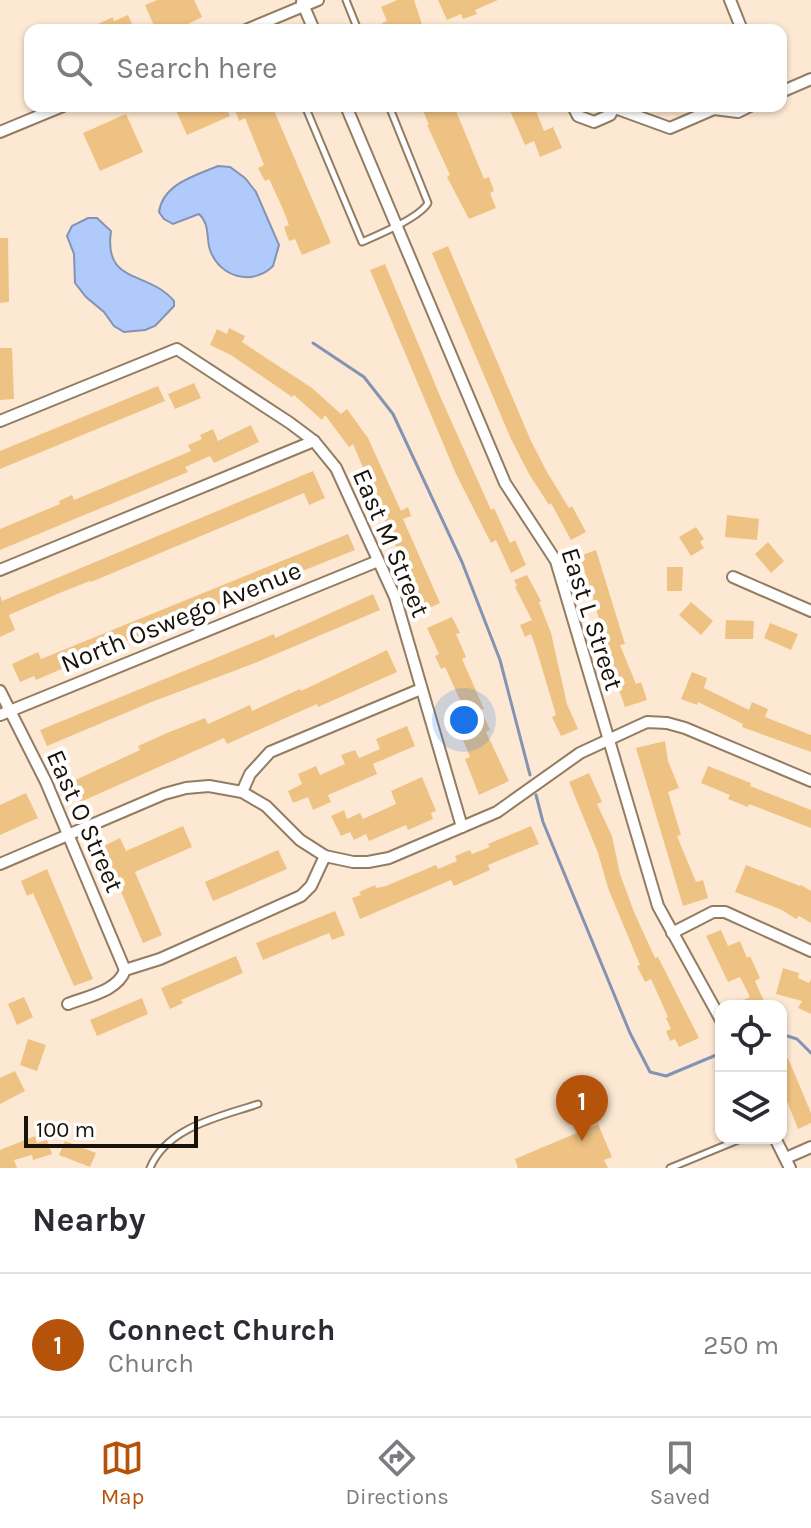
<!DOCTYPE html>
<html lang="en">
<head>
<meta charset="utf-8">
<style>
  :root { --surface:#fff; --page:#f2f2f3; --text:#2b2b33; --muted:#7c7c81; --line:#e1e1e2; --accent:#b45309 }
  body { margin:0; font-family:Karla,sans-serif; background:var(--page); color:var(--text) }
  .controls { position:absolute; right:24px; bottom:24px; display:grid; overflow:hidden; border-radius:16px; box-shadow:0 2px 6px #0004 }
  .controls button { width:72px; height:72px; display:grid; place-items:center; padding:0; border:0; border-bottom:2px solid var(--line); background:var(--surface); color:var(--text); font:40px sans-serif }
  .scale { position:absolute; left:24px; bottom:20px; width:174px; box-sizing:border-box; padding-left:8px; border:4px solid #1a1208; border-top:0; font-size:22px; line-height:28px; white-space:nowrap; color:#1a1208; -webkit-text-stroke:6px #fff; paint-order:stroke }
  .you { position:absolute; left:464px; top:720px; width:28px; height:28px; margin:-20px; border:6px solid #fff; border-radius:50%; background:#1a73e8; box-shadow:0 0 0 12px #1a73e833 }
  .badge { display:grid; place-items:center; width:52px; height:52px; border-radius:50%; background:var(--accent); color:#fff; font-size:26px; font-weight:700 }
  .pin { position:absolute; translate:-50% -66px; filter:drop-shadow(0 2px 4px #0008) }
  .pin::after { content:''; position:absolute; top:42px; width:28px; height:24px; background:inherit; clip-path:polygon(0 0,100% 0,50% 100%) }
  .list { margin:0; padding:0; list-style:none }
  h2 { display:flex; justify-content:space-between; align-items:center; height:104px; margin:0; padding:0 32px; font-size:34px }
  h2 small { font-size:26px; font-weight:400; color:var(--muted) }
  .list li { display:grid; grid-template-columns:52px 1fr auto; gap:24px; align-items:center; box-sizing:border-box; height:144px; padding:0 32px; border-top:2px solid var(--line) }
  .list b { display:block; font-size:30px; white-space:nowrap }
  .list p { margin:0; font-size:26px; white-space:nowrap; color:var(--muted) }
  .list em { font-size:26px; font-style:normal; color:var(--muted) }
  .icon { flex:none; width:44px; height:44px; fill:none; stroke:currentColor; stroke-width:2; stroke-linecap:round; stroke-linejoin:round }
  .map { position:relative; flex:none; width:811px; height:1168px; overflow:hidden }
  .search { position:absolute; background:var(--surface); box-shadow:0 2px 6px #0004; left:24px; right:24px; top:24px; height:88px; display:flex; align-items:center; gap:20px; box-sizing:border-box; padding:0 28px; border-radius:16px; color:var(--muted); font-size:30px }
  .sheet { height:248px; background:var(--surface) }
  nav { display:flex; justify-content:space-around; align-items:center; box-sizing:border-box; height:112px; border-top:2px solid var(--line); background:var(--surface); font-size:22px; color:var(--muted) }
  nav a { display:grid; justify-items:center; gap:4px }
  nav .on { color:var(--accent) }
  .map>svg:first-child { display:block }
  .water { fill:#b0cafc; stroke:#8393b3; stroke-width:2 }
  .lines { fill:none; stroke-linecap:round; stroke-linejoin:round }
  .stream { stroke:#8393b3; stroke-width:3 }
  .building { fill:#eec283 }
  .service-casing { stroke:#927c62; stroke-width:9 }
  .minor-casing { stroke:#927c62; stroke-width:14 }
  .service { stroke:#fff; stroke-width:5 }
  .minor { stroke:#fff; stroke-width:10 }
  .labels { text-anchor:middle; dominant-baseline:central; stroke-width:8; stroke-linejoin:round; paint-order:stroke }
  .street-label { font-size:26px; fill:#1a1208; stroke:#fff }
</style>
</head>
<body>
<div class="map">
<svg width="811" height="1168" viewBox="0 0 811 1168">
  <rect width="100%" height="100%" fill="#fde9d3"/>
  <!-- water -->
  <g class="water">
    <path d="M218,166L230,167L245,178L256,192L279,245L273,266C253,286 220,278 210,250C206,237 210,224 199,214L173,224L164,219L159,212C163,184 194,176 218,166Z"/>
    <path d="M88,218H97L111,231C103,285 148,270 174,301V306L155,326L145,330L124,332L114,326L104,312L86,297L75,283L74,254L67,236L72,226Z"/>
  </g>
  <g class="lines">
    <!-- stream -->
    <g class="stream">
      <path d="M313,343L364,377L393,414L462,562L500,660L530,775"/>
      <path d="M536,795L543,822L630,1033L650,1072L666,1076L721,1053"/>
      <path d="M781,1034L797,1039L811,1053"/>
    </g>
  </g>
  <!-- building -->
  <g class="building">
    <path d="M157,0H194L202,17L188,24L190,30H156L145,5Z"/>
    <path d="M397,0H414L424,30H385L382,23L387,21L381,7Z"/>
    <path d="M438,0H498L475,10L477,14L463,19L461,14L447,20Z"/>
    <path d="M128,15L135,30H85L113,17L114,21Z"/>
    <path d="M174,106H225L230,116L187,135Z"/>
    <path d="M234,106H272L331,243L302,255L295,239L289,241L284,227L289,225L282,207L269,179L265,181L258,168L264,165L245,118L239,121Z"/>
    <path d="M421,106H454L484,179L489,177L494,191L490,193L496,208L469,219L447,177L450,175L427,125H429Z"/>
    <path d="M508,106H534L544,131L553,127L562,148L540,157L534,141L525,145Z"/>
    <path d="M126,114L143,152L100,171L83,133Z"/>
    <path d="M0,238H8L9,302L0,303Z"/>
    <path d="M448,246L531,441L547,472L569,508L572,506L586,532L571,540L551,503L549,505L529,474L511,439L432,253Z"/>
    <path d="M385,264L440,396L491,510L494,508L510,543L515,540L526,565L511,573L496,540L491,543L456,474L370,270Z"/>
    <path d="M229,328L245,336L242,342L312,388L341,414L347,409L368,438L401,511L408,507L411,516L403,519L440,603L423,611L353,444L349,447L325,415L322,420L294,395L292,397L231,355L210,345L217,329L227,334Z"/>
    <path d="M0,348H12L14,399L0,400Z"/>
    <path d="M194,383L201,398L175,409L168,394Z"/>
    <path d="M158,386L165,401L0,469V451Z"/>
    <path d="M251,425L259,442L214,463L210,456L185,467L188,472L0,550V529L60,504L59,501L72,495L74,500L191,451L188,445L202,439L200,435L213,429L218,441Z"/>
    <path d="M313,471L325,498L309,505L304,493L91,582L90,581L57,594L9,615L15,630L0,637V595L2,601Z"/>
    <path d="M727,515L759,519L757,540L725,537Z"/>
    <path d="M696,527L704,539L700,542L704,548L691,556L679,537Z"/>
    <path d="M348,534L355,550L124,642L36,680L34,676L20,682L12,664L38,652L41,659Z"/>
    <path d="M768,542L784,561L771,573L755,554Z"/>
    <path d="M596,550L625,644L620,645L636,684L641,682L647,700L625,707L619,690L621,689L607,656L610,655L580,556Z"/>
    <path d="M667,567H683L682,591H667Z"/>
    <path d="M527,575L541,601L539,602L551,633L567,704L578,729L561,736L552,717L556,715L536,648L531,634L525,637L520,625L532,620L515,587L517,586L514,580Z"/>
    <path d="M373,594L380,610L255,663L149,703L47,746L40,730L274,634L275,638Z"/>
    <path d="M691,602L713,621L701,635L679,615Z"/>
    <path d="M452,617L460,633L456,634L466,657L462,659L484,709L481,710L490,730L486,732L509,781L479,795L465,759L470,757L452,713L461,709L458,701L460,700L445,667L441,669L435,656L439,654L427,628Z"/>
    <path d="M726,620L754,621L753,639H725Z"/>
    <path d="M770,623L798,634L791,650L764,638Z"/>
    <path d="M387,650L397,672L318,707L317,704L227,744L224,738L78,803L69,783L140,750L138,746L167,733L205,718L208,724L250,705L252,711L300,689L301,691Z"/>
    <path d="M692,672L707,678L704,688L749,710L752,702L768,709L765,717L811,735V752L742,727L743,724L698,702L697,705L681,699Z"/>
    <path d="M407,726L415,746L373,764L377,774L328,795L331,802L313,810L308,797L293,803L288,791L302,784L298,774L316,766L320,775L345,764L341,755L355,750L359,758L380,749L376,739Z"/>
    <path d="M665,741L668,761L679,788L668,792L681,835L677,836L696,882L703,880L708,898L683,906L636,748Z"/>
    <path d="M708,766L751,783L750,786L811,810V828L749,804L748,807L728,799L730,795L701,783Z"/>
    <path d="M589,773L602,802L597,804L612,836L620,874L634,912L655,958L658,957L699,1038L679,1047L675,1039L670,1041L666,1031L671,1029L666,1018L668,1017L651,979L645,982L637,966L640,965L608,888L598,853L569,782Z"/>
    <path d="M422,777L436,811L431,813L433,819L408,830L406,825L369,841L366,834L354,840L350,832L341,836L331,816L344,810L347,819L360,813L363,819L396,804L391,791Z"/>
    <path d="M26,793L38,818L0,835V805Z"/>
    <path d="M183,826L192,847L135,872L162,935L143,943L102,847L120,838L126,851Z"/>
    <path d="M531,826L539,844L488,865L490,870L454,886L451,880L360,919L352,898L361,895L359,892L375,885L376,888L386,886L436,865L438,869L457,861L455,856L470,850L472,854L490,847L488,844Z"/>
    <path d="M278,850L287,869L213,901L205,882Z"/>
    <path d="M746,865L800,886L801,885L811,891V923L799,916L796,919L782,910L735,892Z"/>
    <path d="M47,869L93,979L74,986L33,893L27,896L21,881Z"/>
    <path d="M335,911L345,935L332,940L329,933L263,960L256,943Z"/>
    <path d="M721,930L728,946L740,941L747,958L750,956L760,978L755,981L766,1006H730L750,997L740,977L728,982L706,936Z"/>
    <path d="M236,956L243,973L181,1000L183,1003L170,1009L161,988Z"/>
    <path d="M783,968L799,973L798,978L809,983L811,979V1014L798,1008L802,1001L776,994Z"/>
    <path d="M24,997L33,1017L17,1025L8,1004Z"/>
    <path d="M142,998L148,1014L97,1036L90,1020Z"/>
    <path d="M28,1039L46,1045L37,1071L20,1065Z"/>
    <path d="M788,1058L811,1113V1123L798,1129L781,1086V1061Z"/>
    <path d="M15,1071L25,1091L0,1104V1078Z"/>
    <path d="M598,1124L612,1157L604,1160L608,1168H518L515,1159Z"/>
    <path d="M35,1136L37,1143L47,1140L52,1154L33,1160L32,1155L14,1160L17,1168H0V1150Z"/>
    <path d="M65,1141L96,1153L90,1167L59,1155Z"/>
  </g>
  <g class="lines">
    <!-- service casing -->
    <g class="service-casing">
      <g id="service">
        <path d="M346,0L358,30"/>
        <path d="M305,106L362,242C380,234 419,218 428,203L389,106"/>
        <path d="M150,1168C167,1127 219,1117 258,1104"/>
        <path d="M670,1168L743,1138"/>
      </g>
    </g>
    <!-- minor casing -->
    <g class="minor-casing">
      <g id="minor">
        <path d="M730,0L742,30"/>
        <path d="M302,2L314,30"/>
        <path d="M246,30L318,0"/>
        <path d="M781,92L811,79"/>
        <path d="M346,106L505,483L556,561L658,906L721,1020"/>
        <path d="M573,106L578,116L594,122L610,115L615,106"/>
        <path d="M615,108L670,128L714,109L738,112L750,106"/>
        <path d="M0,132L63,106"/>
        <path d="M0,421L177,349L290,423L314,441L336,468L395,597L462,827"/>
        <path d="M0,570L314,441"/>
        <path d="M733,577L811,611"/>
        <path d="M0,691L46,782L125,970"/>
        <path d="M0,715L378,561"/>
        <path d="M242,792L250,774L270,752L421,689"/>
        <path d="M0,864L164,794L186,788L209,786L242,792L266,806L300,840L325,856L353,862H368L389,858L497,812L580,753L636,727L647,722L667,723L685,728L811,781"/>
        <path d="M672,933L713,912H725L811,951"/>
        <path d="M68,1004C88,996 118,991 125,970L160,959L301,896L311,886L325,856"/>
        <path d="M775,1138L790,1168"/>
        <path d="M786,1158L811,1147"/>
      </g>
    </g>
    <!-- service -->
    <use href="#service" class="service"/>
    <!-- minor -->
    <use href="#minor" class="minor"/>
  </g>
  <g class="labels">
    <!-- street labels -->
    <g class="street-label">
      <text transform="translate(391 543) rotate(67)">East M Street</text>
      <text transform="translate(181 617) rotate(-22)">North Oswego Avenue</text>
      <text transform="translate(592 619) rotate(72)">East L Street</text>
      <text transform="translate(85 821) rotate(66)">East O Street</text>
    </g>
  </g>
</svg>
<div class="controls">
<button><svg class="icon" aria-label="locate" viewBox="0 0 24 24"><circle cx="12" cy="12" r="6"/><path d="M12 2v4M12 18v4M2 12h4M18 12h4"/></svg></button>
<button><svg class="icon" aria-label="layers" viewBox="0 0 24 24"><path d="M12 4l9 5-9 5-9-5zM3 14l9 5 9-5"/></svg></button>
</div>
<div class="scale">100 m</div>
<div class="you"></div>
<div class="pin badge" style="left:582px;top:1141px">1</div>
<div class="search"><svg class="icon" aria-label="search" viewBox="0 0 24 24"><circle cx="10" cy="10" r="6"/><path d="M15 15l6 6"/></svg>Search here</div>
</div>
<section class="sheet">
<h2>Nearby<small></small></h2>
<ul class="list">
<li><span class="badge">1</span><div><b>Connect Church</b><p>Church</p></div><em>250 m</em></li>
</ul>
</section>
<nav>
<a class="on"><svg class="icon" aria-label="map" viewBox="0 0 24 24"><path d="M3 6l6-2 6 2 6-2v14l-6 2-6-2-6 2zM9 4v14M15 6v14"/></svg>Map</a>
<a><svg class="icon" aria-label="directions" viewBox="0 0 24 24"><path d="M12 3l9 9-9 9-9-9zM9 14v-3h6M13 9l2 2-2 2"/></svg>Directions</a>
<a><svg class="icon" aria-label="saved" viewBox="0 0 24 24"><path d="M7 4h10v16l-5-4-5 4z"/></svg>Saved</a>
</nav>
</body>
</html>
